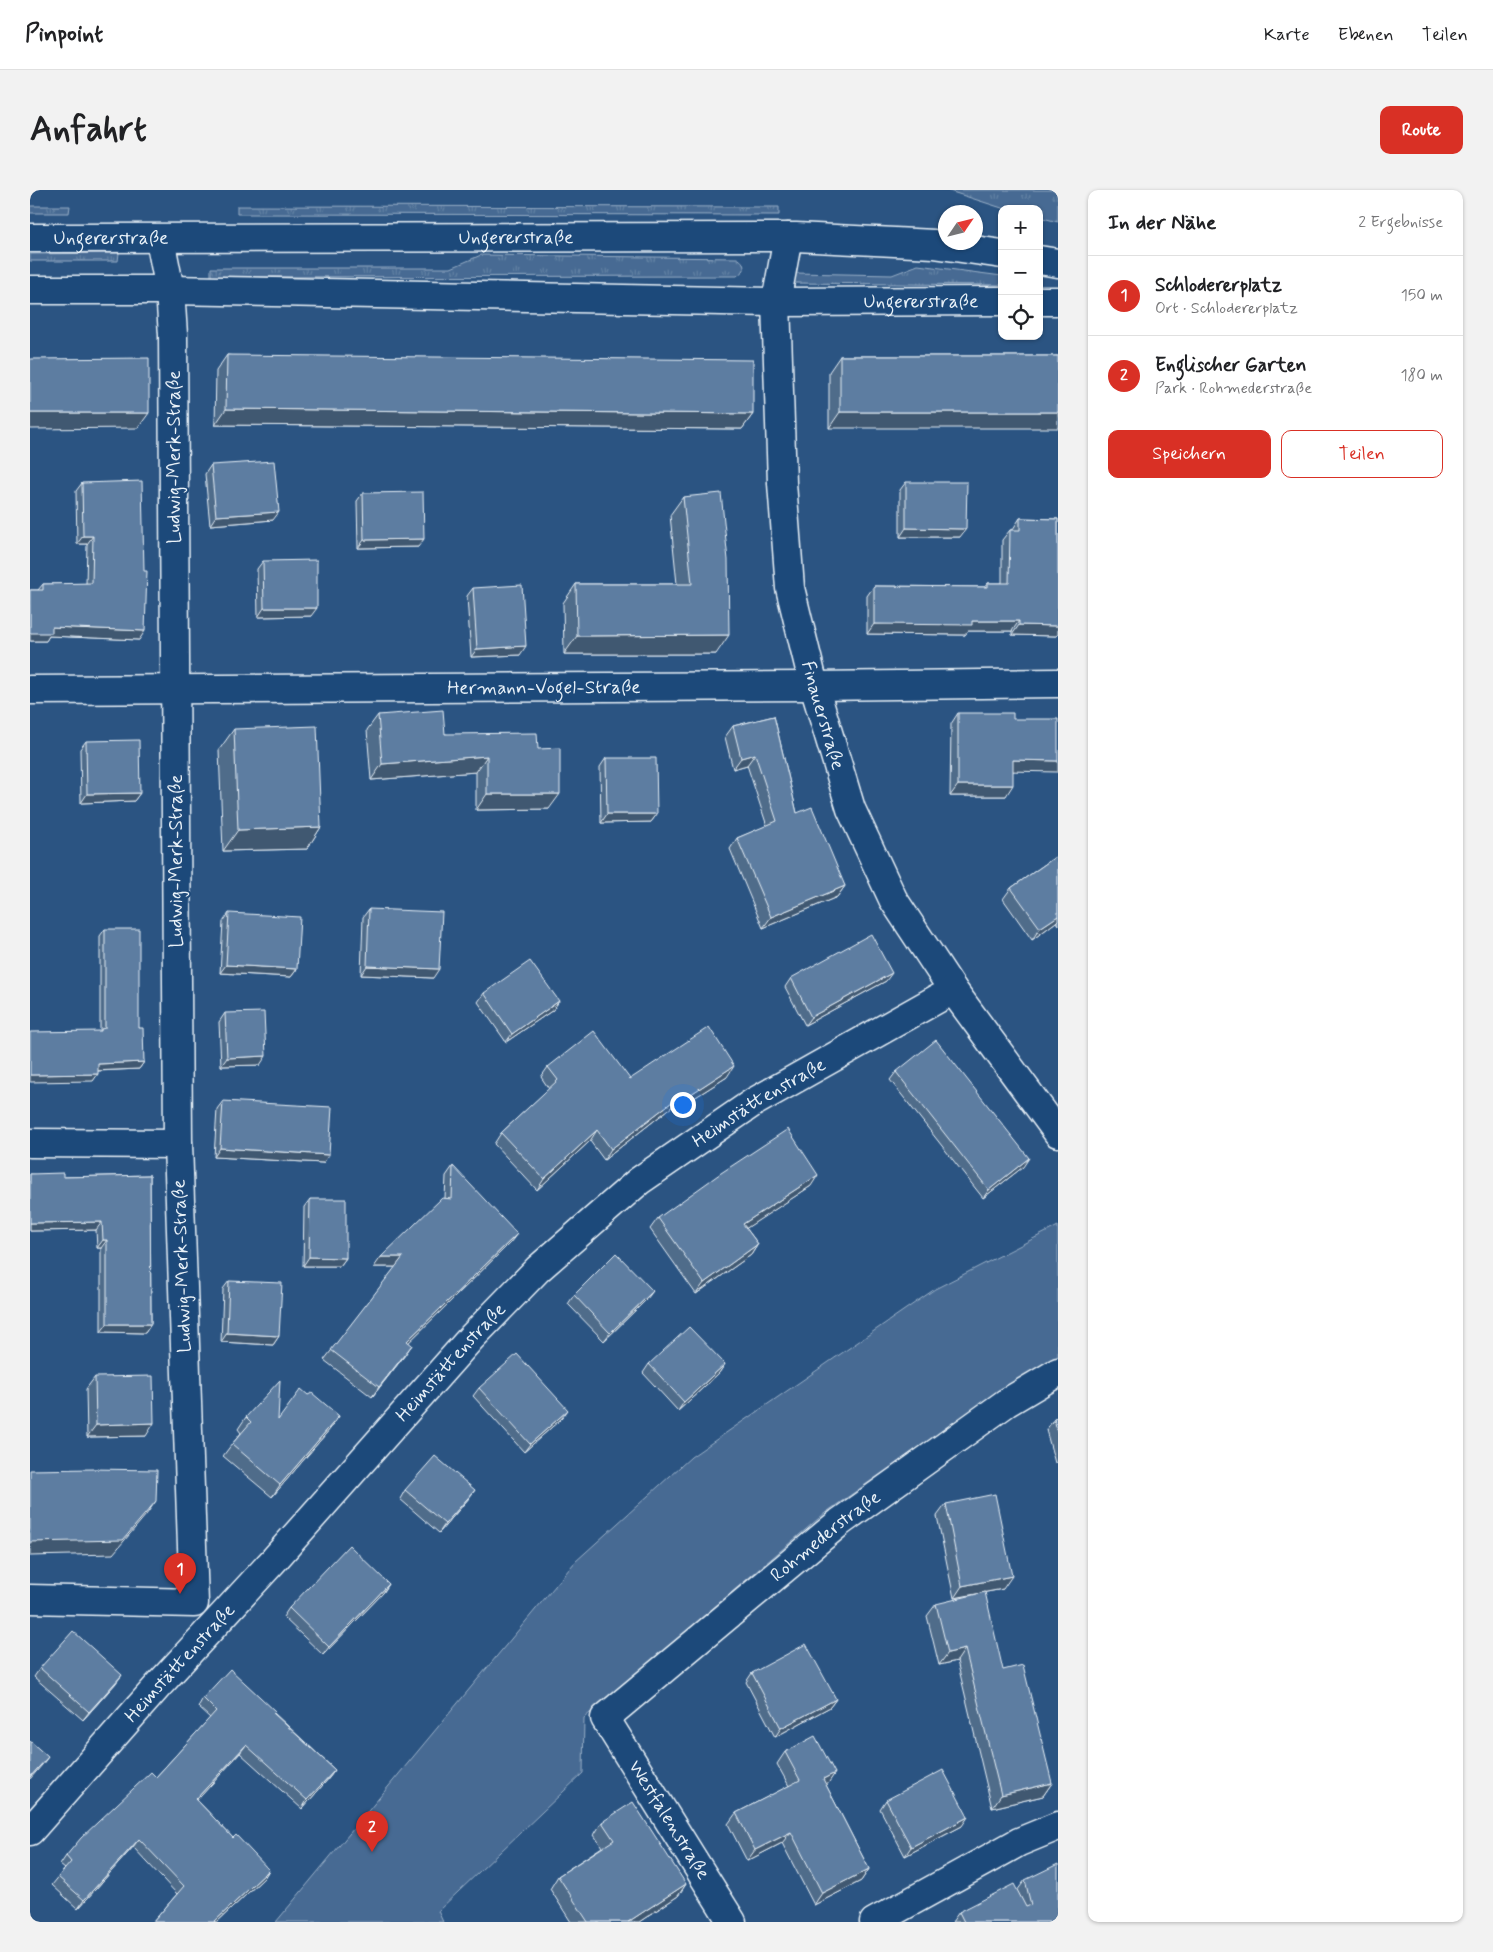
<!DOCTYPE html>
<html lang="de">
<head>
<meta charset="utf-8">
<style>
  :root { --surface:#fff; --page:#f2f2f2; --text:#202124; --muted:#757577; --line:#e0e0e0; --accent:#d93025 }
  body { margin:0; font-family:Mynerve,sans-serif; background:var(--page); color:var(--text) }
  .controls { position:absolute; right:15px; top:15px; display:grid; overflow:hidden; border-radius:10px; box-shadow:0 1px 4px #0004 }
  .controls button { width:45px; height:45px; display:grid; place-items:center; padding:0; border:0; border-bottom:1px solid var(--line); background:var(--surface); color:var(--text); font:25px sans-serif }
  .compass { position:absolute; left:908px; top:15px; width:45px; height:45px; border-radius:50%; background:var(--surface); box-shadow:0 1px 4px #0004; rotate:55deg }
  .you { position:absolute; left:652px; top:914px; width:18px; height:18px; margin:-12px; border:4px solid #fff; border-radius:50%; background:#1a73e8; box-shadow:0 0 0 8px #1a73e833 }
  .badge { display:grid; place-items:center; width:32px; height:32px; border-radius:50%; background:var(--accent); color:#fff; font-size:16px; font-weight:700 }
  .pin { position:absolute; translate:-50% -41px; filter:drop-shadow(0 1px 2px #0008) }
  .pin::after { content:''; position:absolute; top:26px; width:18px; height:15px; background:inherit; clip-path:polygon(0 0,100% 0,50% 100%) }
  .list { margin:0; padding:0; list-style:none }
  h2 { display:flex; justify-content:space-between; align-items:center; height:65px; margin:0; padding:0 20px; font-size:21px }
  h2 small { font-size:16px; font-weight:400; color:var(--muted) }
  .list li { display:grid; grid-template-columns:32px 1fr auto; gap:15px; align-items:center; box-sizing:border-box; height:80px; padding:0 20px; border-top:1px solid var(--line) }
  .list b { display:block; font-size:19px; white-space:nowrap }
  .list p { margin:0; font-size:16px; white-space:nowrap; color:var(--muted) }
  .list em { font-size:16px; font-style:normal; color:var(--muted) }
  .actions { display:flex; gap:10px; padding:15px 20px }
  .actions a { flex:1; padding:11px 0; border:1px solid var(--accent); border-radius:10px; text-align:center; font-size:18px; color:var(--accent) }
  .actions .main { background:var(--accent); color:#fff }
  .icon { flex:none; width:28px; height:28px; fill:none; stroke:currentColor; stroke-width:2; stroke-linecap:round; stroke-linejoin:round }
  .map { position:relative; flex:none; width:1028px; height:1732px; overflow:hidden; border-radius:10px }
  header { display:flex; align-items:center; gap:30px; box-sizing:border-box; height:70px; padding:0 25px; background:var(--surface); border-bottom:1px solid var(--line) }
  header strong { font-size:24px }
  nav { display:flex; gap:28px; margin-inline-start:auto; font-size:18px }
  .intro { display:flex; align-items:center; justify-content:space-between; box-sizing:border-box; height:120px; padding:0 30px }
  h1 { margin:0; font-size:35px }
  .button { padding:12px 22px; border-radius:10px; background:var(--accent); color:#fff; font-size:18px; font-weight:700 }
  main { display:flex; gap:30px; padding:0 30px }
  aside { flex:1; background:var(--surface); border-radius:10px; box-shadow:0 1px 4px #0004 }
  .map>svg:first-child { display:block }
  .grass { fill:url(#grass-tufts); stroke:#98aec6 }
  .park { fill:#476b93; stroke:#98aec6 }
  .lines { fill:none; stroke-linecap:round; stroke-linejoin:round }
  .street-casing { stroke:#e8f1f8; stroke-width:31 }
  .secondary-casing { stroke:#e8f1f8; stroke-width:31 }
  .street { stroke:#1f4a7a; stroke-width:28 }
  .secondary { stroke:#1f4a7a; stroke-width:28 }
  .wall { fill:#506c8a; stroke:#e8f1f8 }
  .shaded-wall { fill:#415871; stroke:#e8f1f8 }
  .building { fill:#5d7da1; stroke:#e8f1f8 }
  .labels { text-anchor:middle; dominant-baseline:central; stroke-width:4; stroke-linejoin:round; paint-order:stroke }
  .street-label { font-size:19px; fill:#e8f1f8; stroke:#1f4a7a }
</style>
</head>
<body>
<header>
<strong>Pinpoint</strong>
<nav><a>Karte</a><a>Ebenen</a><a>Teilen</a></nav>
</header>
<div class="intro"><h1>Anfahrt</h1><a class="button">Route</a></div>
<main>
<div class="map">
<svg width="1028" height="1732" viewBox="0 0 1028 1732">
  <defs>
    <pattern id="grass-tufts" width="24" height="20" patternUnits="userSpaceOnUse" patternTransform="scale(1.25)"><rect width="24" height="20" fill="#476b93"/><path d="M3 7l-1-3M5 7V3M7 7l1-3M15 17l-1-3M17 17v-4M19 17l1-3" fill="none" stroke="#6281a3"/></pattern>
  </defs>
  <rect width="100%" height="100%" fill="#2b5482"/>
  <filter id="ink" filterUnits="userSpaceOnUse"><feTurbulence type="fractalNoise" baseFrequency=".02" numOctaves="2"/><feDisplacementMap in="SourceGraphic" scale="10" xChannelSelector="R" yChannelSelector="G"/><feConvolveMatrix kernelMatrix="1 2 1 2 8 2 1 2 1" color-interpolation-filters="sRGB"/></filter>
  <g filter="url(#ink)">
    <!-- grass -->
    <g class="grass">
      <path d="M916,0H1028V32L1009,27V19H975Z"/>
      <path d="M0,16H40L39,23H0Z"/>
      <path d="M207,16L749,17V25L207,24Z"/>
      <path d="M89,63L88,71H0V64Z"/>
      <path d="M451,65L707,68C713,71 714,74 714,80L707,86L181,87V78H421Z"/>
      <path d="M888,75L972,86V95L764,93L765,83L862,85Z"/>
    </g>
    <!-- park -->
    <path class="park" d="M1028,1036V1166L962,1206L795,1323L554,1528L553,1583L408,1721L413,1732H246L545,1372L661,1267L905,1099Z"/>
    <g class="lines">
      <!-- street casing -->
      <g class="street-casing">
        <g id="street">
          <path id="s1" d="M758,47L746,112L752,293L760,398L784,496L821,619L863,709L923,800L1028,943"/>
          <path id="s2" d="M0,500L784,496L1028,493"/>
          <path d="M0,953L148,954"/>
          <path d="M0,1409L164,1413L148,954L143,145L140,100L130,49"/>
          <path id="s3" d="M0,1641L127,1497L244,1370L441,1148L508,1079L609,991L724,912L923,800"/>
          <path id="s4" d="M702,1732L575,1528L810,1332L976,1213L1028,1182"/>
          <path d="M844,1732L989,1652L1028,1636"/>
        </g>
      </g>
      <!-- secondary casing -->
      <g class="secondary-casing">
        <g id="secondary">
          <path id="s5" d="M0,48L766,47L904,54L972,64"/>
          <path d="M1009,70L1028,73"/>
          <path id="s6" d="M0,100H140L746,112L972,111"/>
          <path d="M1009,111H1028"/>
        </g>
      </g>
      <!-- street -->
      <use href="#street" class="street"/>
      <!-- secondary -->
      <use href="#secondary" class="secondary"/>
    </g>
    <!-- wall -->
    <g class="wall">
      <path d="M197,165L723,224L712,239L185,235L186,181Z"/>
      <path d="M810,166H1028L799,238V182Z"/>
      <path d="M181,275L243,330L180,335L175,284Z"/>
      <path d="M876,292L930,347H870V300Z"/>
      <path d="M52,293L109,450L19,446L16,451H0V400H8L13,394H56L57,354H47L46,301Z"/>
      <path d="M333,303L388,357L328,358L327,311Z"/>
      <path d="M653,307L686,464H534L533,413L546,394H647L640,325Z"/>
      <path d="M990,328L1028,329V444L1026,446L982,445V441H938L935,445L837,444V406L844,396L955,397L958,393H972V350L980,340H983V339Z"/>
      <path d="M233,371L281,426L228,427L227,379Z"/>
      <path d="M443,398L490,465L441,467L437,406Z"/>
      <path d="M928,523L983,581L976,606H920L921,534Z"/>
      <path d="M348,525L415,544L508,559L519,619L446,620V582L341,590L337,540Z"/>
      <path d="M744,526L767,623L815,696L807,707L733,738L700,659L707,648L737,636L717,575L703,579L695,547L703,536Z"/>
      <path d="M204,539L291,637L277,659L193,661L189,560Z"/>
      <path d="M56,551L110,603L104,611L51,613L50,559Z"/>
      <path d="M576,568L627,624L621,632L571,633L570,577Z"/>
      <path d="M1028,665V735L1026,732L1002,750L973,709L981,698Z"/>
      <path d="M339,719L403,788L331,785L333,727Z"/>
      <path d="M199,723L267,779L261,787L190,783L193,732Z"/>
      <path d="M75,739L109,838L114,872L109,879L68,881L63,891L70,841V746Z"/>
      <path d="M761,788L856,791L775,835L755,797Z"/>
      <path d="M454,803L529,811L523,820L476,852L448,812Z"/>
      <path d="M195,823L230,875L191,876L189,832Z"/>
      <path d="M518,877L600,889L697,887L650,917L648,912L574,970L560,951L507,1000L464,954L471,943L519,899L511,887Z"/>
      <path d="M866,882L993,977L953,1008L860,890Z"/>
      <path d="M193,911L293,973L184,967L187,919Z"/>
      <path d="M423,976L480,1053L379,1152L375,1165L342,1207L294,1170L366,1077H344L415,1008L416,986Z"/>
      <path d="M0,984L33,987L120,985L121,1134L115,1143L71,1142V1058H67L66,1040L0,1041Z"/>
      <path d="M781,996L716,1038L728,1054L721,1065L666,1104L620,1039L628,1028Z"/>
      <path d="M280,1009L316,1068L310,1076H273L274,1017Z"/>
      <path d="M199,1091L249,1146L243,1155L191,1152L193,1099Z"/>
      <path d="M544,1105L617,1109L574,1151L538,1114Z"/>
      <path d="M619,1174H695L689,1183L648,1221L613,1183Z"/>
      <path d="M65,1187L116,1246L57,1247L56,1199Z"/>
      <path d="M449,1198L532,1228L494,1262L443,1206Z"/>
      <path d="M278,1205L309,1226L300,1239L242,1307L193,1266L202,1254L211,1243L208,1239L216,1227L248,1230Z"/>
      <path d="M1028,1227V1271L1025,1273L1016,1240L1024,1229Z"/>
      <path d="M375,1300L439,1308L409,1343L370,1309Z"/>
      <path d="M916,1314L973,1399L924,1408L907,1326Z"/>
      <path d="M359,1394L353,1403L293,1465L253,1427L259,1418Z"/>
      <path d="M906,1414L1022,1593L1013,1606L962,1618L927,1471L909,1475L897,1426Z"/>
      <path d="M10,1478L86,1493L53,1530L4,1487Z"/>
      <path d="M722,1483L806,1509L800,1517L745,1547L716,1492Z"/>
      <path d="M173,1508L244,1523L305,1580L299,1588L272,1619L210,1563L167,1610L203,1648L239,1680L234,1688L187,1732H123L147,1704L103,1657L48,1719L22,1695L35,1679L30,1675L36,1666L126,1587L180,1528L168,1517Z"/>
      <path d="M755,1562L805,1583L796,1595L839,1679L831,1691L784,1715L752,1653L717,1671L698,1634L706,1623L759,1596L747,1574Z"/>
      <path d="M856,1610L932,1636L875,1666L850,1619Z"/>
      <path d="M572,1632L656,1694L648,1706L609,1732H541L520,1699L528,1686L572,1657L564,1645Z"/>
      <path d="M995,1690L1028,1732H922L929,1722L987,1701Z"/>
    </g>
    <!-- shaded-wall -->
    <g class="shaded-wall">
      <path d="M196,219L723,224L712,239L185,235Z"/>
      <path d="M810,222H1028V238H799Z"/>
      <path d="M0,223H119L108,238L0,239Z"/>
      <path d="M249,322L243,330L180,335L186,326Z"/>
      <path d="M876,338L936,339L930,347H870Z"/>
      <path d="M53,346H63L57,354H47Z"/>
      <path d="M394,349L388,357L328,358L334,350Z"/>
      <path d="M234,418H287L281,426L228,427Z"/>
      <path d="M942,431H989L982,441H938L935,445L837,444L844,434Z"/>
      <path d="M989,435L1028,436V444L1026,446L982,445Z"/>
      <path d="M22,437L115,441L109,450L19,446L16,451H0V443Z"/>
      <path d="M699,445L686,464H534L547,446Z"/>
      <path d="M496,456L490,465L441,467L447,459Z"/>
      <path d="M725,564L717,575L703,579L711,568Z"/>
      <path d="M457,566L446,582L341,590L352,574Z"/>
      <path d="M983,570L1028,571V582L976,581Z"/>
      <path d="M928,595H983L976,606H920Z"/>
      <path d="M110,603L104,611L51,613L57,604Z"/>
      <path d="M457,604H530L519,619L446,620Z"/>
      <path d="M577,624H627L621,632L571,633Z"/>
      <path d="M291,637L277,659L193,661L208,640Z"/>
      <path d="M815,696L807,707L733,738L741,727Z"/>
      <path d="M1028,726V730L1026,732L1002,750L1010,738Z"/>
      <path d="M196,775L267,779L261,787L190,783Z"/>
      <path d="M337,776L409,779L403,788L331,785Z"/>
      <path d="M862,783L856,791L775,835L781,827Z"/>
      <path d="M529,811L523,820L476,852L482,844Z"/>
      <path d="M236,866L230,875L191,876L197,868Z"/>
      <path d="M114,872L109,879L63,881L68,874Z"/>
      <path d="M704,876L697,887L650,917L658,906Z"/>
      <path d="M68,884L63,891L0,892V885Z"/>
      <path d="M655,902L648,912L574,970L581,959Z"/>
      <path d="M567,940L560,951L507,1000L514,989Z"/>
      <path d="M190,958L299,965L293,973L184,967Z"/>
      <path d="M999,968L993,977L953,1008L959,1000Z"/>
      <path d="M788,985L781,996L706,1045L713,1034Z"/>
      <path d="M72,1032L66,1040L0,1041V1033Z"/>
      <path d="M487,1044L480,1053L370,1161L377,1151Z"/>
      <path d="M73,1050H77L71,1058H67Z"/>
      <path d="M728,1054L721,1065L666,1104L674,1093Z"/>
      <path d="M279,1067L316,1068L310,1076H273Z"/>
      <path d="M351,1067H373L366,1077H344Z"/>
      <path d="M623,1101L617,1109L574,1151L580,1143Z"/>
      <path d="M77,1134H121L115,1143L71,1142Z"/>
      <path d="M197,1143L249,1146L243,1155L191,1152Z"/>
      <path d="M382,1155L375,1165L342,1207L349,1197Z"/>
      <path d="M695,1174L689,1183L648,1221L654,1212Z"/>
      <path d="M538,1220L532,1228L494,1262L500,1254Z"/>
      <path d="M309,1226L300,1239L242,1307L250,1295Z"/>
      <path d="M124,1233L116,1246L57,1247L66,1235Z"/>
      <path d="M445,1300L439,1308L409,1343L415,1334Z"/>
      <path d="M126,1311L116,1325L83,1364L0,1366V1352Z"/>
      <path d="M982,1386L973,1399L924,1408L932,1396Z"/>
      <path d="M359,1394L353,1403L293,1465L299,1457Z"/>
      <path d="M935,1459L927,1471L909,1475L918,1463Z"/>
      <path d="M92,1485L86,1493L53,1530L59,1522Z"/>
      <path d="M806,1509L800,1517L745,1547L751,1538Z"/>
      <path d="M216,1555L210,1563L161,1617L166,1609Z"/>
      <path d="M18,1567L12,1575L0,1589V1587Z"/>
      <path d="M305,1580L299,1588L272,1619L277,1610Z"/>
      <path d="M805,1583L797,1595L785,1601L793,1589Z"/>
      <path d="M1022,1593L1013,1606L962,1618L971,1605Z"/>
      <path d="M938,1627L932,1636L875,1666L881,1657Z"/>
      <path d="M761,1642L752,1653L717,1671L725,1660Z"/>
      <path d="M109,1649L103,1657L48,1719L54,1710Z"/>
      <path d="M839,1679L831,1691L784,1715L792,1703Z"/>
      <path d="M239,1680L234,1688L187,1732H184Z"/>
      <path d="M656,1694L648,1706L609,1732H598Z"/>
    </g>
    <!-- building -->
    <g class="building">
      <path d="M197,165L723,170V224L196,219Z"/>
      <rect x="810" y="166" width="218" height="56"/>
      <path d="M119,168V223H0V169Z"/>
      <path d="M244,271L249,322L186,326L181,275Z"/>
      <path d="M112,291L114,381H117L115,441L22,437V443H0V400H13V394L62,393L63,346H53L52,293Z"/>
      <path d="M876,292H937L936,339L876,338Z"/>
      <path d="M393,302L394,349L334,350L333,303Z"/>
      <path d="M691,303L698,370L699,445L547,446L546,394H662L653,307Z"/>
      <path d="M990,328L1028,329V436L989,435V431H942V435L844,434V396L958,397V393H979L980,340H990Z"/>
      <path d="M287,370V418H234L233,371Z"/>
      <path d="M492,395L496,456L447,459L443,398Z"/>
      <path d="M413,520L415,544L507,543L508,559L530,558V604H457V566L352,574L348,525Z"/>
      <path d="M928,523H983V529H1028V571L983,570V595H928Z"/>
      <path d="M744,526L767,623L782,617L815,696L741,727L707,648L747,631L725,564L711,568L703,536Z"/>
      <path d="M287,536L291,637L208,640L204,539Z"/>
      <path d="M109,550L110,603L57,604L56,551Z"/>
      <path d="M576,568H626L627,624H577Z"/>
      <path d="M1028,665V726L1010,738L981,698Z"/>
      <path d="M339,719L412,722L409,779L337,776Z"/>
      <path d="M199,723L270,727L267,779L196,775Z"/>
      <path d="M75,739H109V838H113L114,872L68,874V884L0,885V842L71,841V839L75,838Z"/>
      <path d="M841,744L862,783L781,827L761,788Z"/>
      <path d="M500,771L529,811L482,844L454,803Z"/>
      <path d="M234,822L236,866L197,868L195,823Z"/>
      <path d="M679,837L704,876L658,906L655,902L581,959L567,940L514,989L471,943L528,890L518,877L564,841L600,889Z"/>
      <path d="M906,850L999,968L959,1000L866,882Z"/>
      <path d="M193,911L302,917L299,965L190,958Z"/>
      <path d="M758,939L788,985L713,1034L728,1054L674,1093L628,1028L691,983Z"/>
      <path d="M423,976L487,1044L377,1151L382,1155L349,1197L301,1160L373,1067H351L412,1008L422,1009Z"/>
      <path d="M33,983V987L120,985L121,1134H77V1050H73L72,1032L0,1033V984Z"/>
      <path d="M280,1009H316V1068L279,1067Z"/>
      <path d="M586,1063L623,1101L580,1143L544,1105Z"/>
      <path d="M199,1091L252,1093L249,1146L197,1143Z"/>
      <path d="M659,1137L695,1174L654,1212L619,1174Z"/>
      <path d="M487,1164L538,1220L500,1254L449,1198Z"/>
      <path d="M123,1186L124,1233L66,1235L65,1187Z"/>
      <path d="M250,1190L248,1230L271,1199L278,1205L282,1203L309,1226L250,1295L202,1254L221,1232L216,1227Z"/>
      <path d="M1028,1227V1244L1024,1229Z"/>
      <path d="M405,1266L445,1300L415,1334L375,1300Z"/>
      <path d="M63,1279L127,1280L126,1311L93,1350L0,1352V1280Z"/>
      <path d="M965,1304L982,1386L932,1396L916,1314Z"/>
      <path d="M319,1355L359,1394L299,1457L259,1418Z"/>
      <path d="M955,1402L973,1480L993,1475L1022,1593L971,1605L935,1459L918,1463L906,1414Z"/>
      <path d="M43,1441L92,1485L59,1522L10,1478Z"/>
      <path d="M776,1454L806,1509L751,1538L722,1483Z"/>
      <path d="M200,1479L245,1521L243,1523L305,1580L277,1610L216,1555L166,1609L203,1648L206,1645L239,1680L184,1732H123L154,1696L109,1649L54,1710L28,1687L41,1672L36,1666L51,1648L121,1582L126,1587L186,1521L173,1508Z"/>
      <path d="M785,1546L805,1583L793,1589L839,1679L792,1703L761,1642L725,1660L706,1623L770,1590L755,1562Z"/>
      <path d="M0,1551L18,1567L0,1587Z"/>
      <path d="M913,1580L938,1627L881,1657L856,1610Z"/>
      <path d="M603,1612L656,1694L598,1732H558L528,1686L584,1650L572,1632Z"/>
      <path d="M1028,1674V1732H934L929,1722L984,1694L996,1717L1001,1715L995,1690Z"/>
    </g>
  </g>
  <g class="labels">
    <!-- street labels -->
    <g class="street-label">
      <text stroke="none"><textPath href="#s5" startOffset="486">Ungererstraße</textPath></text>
      <text stroke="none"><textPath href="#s5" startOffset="81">Ungererstraße</textPath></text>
      <text stroke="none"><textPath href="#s6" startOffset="891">Ungererstraße</textPath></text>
      <text transform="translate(144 267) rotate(-90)">Ludwig-Merk-Straße</text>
      <text stroke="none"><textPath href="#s2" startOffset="514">Hermann-Vogel-Straße</textPath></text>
      <text stroke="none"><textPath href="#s1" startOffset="484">Finauerstraße</textPath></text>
      <text transform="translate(146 671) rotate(-90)">Ludwig-Merk-Straße</text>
      <text stroke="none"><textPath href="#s3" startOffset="1035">Heimstättenstraße</textPath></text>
      <text transform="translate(152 1076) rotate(-92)">Ludwig-Merk-Straße</text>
      <text stroke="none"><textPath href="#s3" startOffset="630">Heimstättenstraße</textPath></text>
      <text stroke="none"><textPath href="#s4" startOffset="526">Rohmederstraße</textPath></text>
      <text stroke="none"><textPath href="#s3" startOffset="225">Heimstättenstraße</textPath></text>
      <text transform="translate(639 1630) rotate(58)">Westfalenstraße</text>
    </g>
  </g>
</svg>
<div class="controls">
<button>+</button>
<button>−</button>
<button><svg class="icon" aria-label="locate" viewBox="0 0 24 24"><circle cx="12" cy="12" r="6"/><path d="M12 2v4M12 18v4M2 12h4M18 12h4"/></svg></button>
</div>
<svg class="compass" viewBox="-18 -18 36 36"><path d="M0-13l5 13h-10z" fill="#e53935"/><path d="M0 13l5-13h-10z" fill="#757577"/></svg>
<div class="you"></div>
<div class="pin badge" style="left:150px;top:1404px">1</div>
<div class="pin badge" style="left:342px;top:1662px">2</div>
</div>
<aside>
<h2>In der Nähe<small>2 Ergebnisse</small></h2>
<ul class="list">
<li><span class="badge">1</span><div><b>Schlodererplatz</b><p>Ort · Schlodererplatz</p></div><em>150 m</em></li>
<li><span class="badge">2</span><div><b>Englischer Garten</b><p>Park · Rohmederstraße</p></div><em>180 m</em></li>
</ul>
<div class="actions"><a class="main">Speichern</a><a>Teilen</a></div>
</aside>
</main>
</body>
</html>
